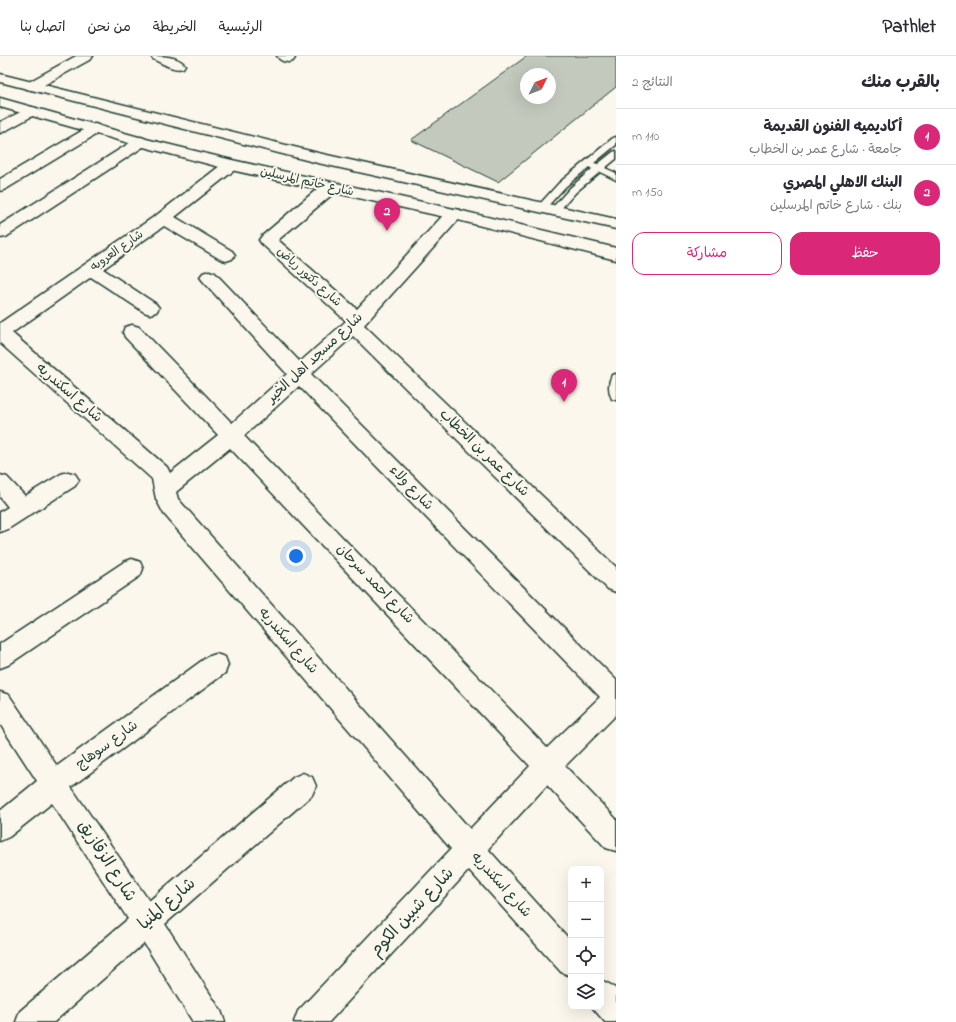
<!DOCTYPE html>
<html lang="ar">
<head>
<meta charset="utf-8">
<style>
  :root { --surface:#fff; --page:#f7f7f7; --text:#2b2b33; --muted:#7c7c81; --line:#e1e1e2; --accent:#db2777 }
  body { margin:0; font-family:"Indie Flower","Playpen Sans Arabic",sans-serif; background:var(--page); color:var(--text); direction:rtl }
  .controls { position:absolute; right:12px; bottom:12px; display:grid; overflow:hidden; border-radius:8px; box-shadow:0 4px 16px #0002 }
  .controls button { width:36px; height:36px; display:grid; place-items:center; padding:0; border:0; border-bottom:1px solid var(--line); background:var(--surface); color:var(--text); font:20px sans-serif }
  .compass { position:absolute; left:520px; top:12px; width:36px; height:36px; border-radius:50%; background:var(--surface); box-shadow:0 4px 16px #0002; rotate:48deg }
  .you { position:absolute; left:296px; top:500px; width:14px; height:14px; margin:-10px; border:3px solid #fff; border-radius:50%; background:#1a73e8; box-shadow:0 0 0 6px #1a73e833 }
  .badge { display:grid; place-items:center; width:26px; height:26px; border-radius:50%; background:var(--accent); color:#fff; font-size:13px; font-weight:700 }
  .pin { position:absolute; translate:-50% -33px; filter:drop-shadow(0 1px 2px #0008) }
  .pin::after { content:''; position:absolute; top:21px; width:14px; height:12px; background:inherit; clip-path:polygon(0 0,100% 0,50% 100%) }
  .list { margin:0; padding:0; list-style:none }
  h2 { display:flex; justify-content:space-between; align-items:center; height:52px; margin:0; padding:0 16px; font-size:17px }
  h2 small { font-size:13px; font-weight:400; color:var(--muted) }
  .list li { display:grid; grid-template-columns:26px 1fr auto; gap:12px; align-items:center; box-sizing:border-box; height:56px; padding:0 16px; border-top:1px solid var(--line) }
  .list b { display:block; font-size:15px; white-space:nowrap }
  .list p { margin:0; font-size:13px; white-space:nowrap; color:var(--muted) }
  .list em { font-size:13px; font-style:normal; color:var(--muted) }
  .actions { display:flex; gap:8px; padding:12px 16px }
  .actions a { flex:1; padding:9px 0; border:1px solid var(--accent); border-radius:12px; text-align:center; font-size:14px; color:var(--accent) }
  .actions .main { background:var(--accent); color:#fff }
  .icon { flex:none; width:22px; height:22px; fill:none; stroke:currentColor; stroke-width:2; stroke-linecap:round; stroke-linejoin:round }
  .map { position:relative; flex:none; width:616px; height:966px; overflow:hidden; direction:ltr }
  header { display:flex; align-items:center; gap:24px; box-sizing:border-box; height:56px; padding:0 20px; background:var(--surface); border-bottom:1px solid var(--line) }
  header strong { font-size:19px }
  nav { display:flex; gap:22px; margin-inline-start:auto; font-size:14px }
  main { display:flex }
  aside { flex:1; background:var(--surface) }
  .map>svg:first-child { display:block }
  .building { fill:#c4c9be; stroke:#1f3d34; fill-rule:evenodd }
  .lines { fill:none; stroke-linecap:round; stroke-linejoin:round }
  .service-casing { stroke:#1f3d34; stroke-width:3 }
  .minor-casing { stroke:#1f3d34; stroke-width:3 }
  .secondary-casing { stroke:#1f3d34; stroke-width:3 }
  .service { fill:#fbf7ec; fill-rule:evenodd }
  .minor { fill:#fbf7ec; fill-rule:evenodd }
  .secondary { fill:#fbf7ec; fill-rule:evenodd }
  .labels { text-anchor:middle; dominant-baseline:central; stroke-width:4; stroke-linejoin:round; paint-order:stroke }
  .far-street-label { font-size:12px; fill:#1f3d34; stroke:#fbf7ec }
  .street-label { font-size:14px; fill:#1f3d34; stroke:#fbf7ec }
  .near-street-label { font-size:17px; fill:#1f3d34; stroke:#fbf7ec }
</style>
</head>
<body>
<header>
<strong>Pathlet</strong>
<nav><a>الرئيسية</a><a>الخريطة</a><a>من نحن</a><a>اتصل بنا</a></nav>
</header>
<main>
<aside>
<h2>بالقرب منك<small>النتائج: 2</small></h2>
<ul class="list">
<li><span class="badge">1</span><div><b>أكاديميه الفنون القديمة</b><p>جامعة · شارع عمر بن الخطاب</p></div><em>110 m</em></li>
<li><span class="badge">2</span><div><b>البنك الاهلي المصري</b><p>بنك · شارع خاتم المرسلين</p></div><em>150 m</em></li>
</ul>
<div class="actions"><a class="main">حفظ</a><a>مشاركة</a></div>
</aside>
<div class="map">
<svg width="616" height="966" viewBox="0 0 616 966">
  <rect width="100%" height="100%" fill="#fbf7ec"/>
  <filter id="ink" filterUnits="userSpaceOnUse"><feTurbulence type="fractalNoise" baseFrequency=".025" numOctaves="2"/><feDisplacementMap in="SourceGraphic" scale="8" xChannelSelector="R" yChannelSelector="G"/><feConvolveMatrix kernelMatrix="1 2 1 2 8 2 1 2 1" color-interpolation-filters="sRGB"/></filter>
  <g filter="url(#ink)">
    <!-- building -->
    <path class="building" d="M527,0H616V31L498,126L411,84ZM526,18H550V42H526Z"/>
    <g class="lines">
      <!-- service casing -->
      <g class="service-casing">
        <g id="service">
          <path d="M616,81V89L594,107L598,108L613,96L616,95V103L605,112L616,117V124L600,116L576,136L558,156H552L550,154L552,152L570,132L592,113L589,111L565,131L545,153H539L537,151L539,149L559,127L613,82Z"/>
          <path d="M616,318V344L612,343C608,335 608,327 612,319Z"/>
        </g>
      </g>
      <!-- minor casing -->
      <g class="minor-casing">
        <g id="minor">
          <path d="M76,0H93L91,3L37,33L32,34L27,33L25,30L27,27Z"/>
          <path d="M151,0C162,0 178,0 185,9L183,12C173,15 162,7 153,3Z"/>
          <path d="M277,0H294L295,2L293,5C287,7 281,6 277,0Z"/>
          <path d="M31,51L36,52L38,55L36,58L5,75L0,77V66Z"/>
          <path d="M95,68L100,70L103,73L100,76L6,133L0,135V123L90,70Z"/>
          <path d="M141,81L146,83L149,86L146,89L6,181L0,182V169L136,83Z"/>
          <path d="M231,104L237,106L239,109L237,112L175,161L232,195L235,199L232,203L226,205L220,203L164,170L103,213L156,248L159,252L156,256L150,258L144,256L91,221L12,277L167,411L170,417L218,379L125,281L123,276L125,271L132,269L139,271L232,367L287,318L203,225L200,221L203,217L209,215L215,217L300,306L346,265L262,188L259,184L262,180L323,128L329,127L335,128L337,132L335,136L278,184L357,253L448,154L454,153L460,154L462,158L460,162L364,269L616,511V536L608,533L353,280L311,318L616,624V659L565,710L616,763V795L606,792L547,729L488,793L571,885V920L561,916L469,814L329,966H294L298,955L451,793L164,458L156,443L152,423L0,287V267L158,158L225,106ZM299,330L600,641L547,692L244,380ZM230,392L530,710L470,773L178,443L176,436Z"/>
          <path d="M68,416L75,418L79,424L75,430L8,473L0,476V456L8,451L0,441V419L7,421L25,440L61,418Z"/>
          <path d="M132,503L140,506L143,513L140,520L8,609L0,612V588L124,506Z"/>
          <path d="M216,598L225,601L228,609L225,617L71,731L149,845L294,721L303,717L312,721L316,730L312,739L165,868L221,955L225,966H193L144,887L54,966H16L20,955L128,863L52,747L9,781L0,785V755L37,725L0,668V636L9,639L57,710L207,601Z"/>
          <path d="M601,924L611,929L616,933V966H605L592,951H601Z"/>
        </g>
      </g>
      <!-- secondary casing -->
      <g class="secondary-casing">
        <g id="secondary">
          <path d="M0,18L318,97L616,163V173L318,107L0,26Z"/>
          <path d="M0,42L146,83L232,104L454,153L616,192V204L454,163L231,114L136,89L0,51Z"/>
        </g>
      </g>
      <!-- service -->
      <use href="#service" class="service"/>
      <!-- minor -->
      <use href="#minor" class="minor"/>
      <!-- secondary -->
      <use href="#secondary" class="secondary"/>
    </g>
  </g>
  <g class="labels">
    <!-- far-street labels -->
    <g class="far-street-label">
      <text transform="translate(307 126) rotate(13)">شارع خاتم المرسلين</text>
      <text transform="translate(117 195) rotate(-35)">شارع العروبه</text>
      <text transform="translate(309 221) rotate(42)">شارع دكتور رياض</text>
    </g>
    <!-- street labels -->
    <g class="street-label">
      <text transform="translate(315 302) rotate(-43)">شارع مسجد اهل الخير</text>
      <text transform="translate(69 337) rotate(41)">شارع اسكندريه</text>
      <text transform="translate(484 397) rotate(44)">شارع عمر بن الخطاب</text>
      <text transform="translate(411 432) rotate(46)">شارع ولاء</text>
      <text transform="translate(375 528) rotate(46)">شارع احمد سرحان</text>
      <text transform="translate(288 585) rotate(49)">شارع اسكندريه</text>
      <text transform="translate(107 689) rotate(-36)">شارع سوهاج</text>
      <text transform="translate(501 829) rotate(48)">شارع اسكندريه</text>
    </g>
    <!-- near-street labels -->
    <g class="near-street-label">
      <text transform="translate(107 805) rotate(57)">شارع الزقازيق</text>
      <text transform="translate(167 848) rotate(-41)">شارع المنيا</text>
      <text transform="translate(412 856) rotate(-47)">شارع شبين الكوم</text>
    </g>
  </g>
</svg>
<div class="controls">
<button>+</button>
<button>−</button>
<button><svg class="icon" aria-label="locate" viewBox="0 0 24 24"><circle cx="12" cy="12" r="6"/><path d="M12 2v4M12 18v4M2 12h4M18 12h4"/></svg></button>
<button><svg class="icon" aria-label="layers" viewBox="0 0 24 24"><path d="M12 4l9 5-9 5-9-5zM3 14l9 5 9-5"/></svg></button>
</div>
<svg class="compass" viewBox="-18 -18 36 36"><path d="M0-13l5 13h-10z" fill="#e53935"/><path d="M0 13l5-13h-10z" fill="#7c7c81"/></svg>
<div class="you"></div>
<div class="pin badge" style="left:564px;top:346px">1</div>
<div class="pin badge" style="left:387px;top:175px">2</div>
</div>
</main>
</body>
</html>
